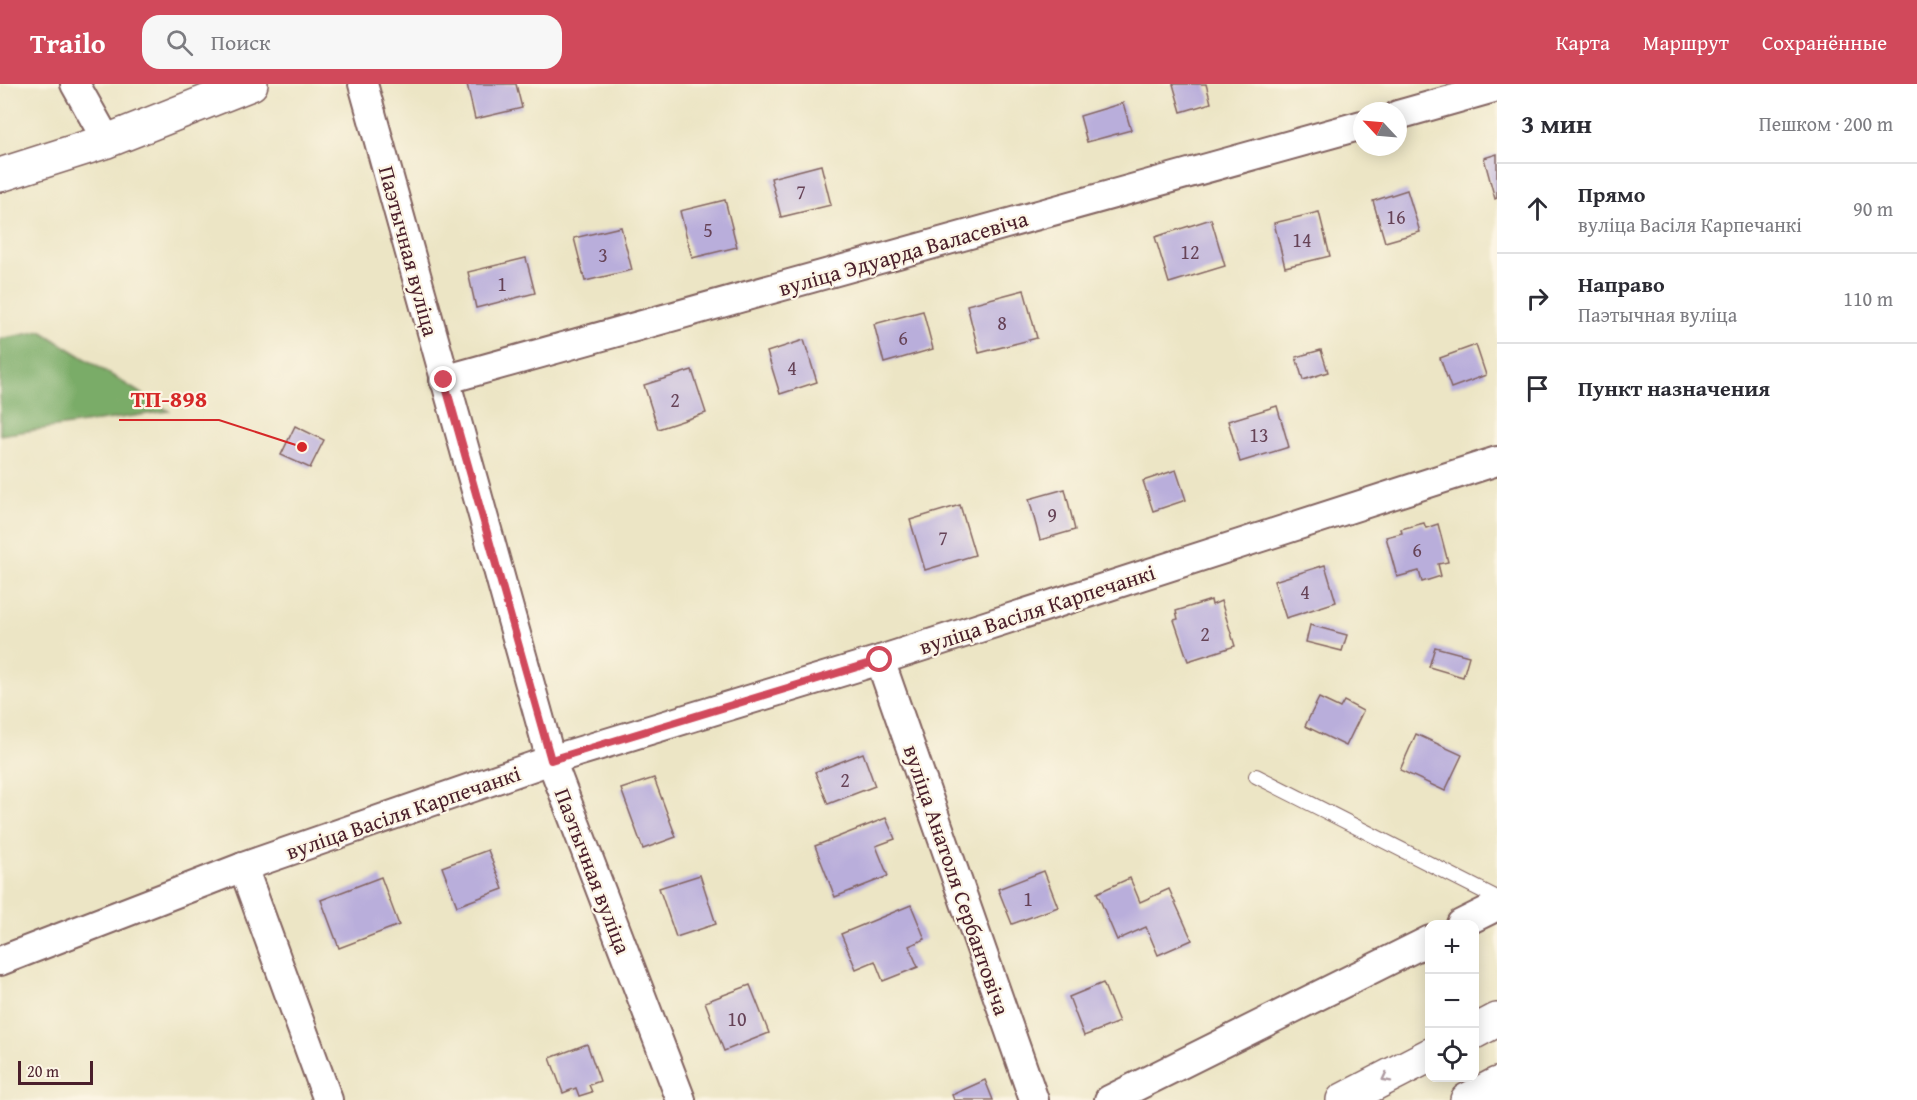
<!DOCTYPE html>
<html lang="ru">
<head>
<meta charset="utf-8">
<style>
  :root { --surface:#fff; --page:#f7f7f7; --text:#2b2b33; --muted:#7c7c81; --line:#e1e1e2; --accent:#d1495b }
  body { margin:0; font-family:"Gentium Book Plus",serif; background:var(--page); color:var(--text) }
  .controls { position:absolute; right:18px; bottom:18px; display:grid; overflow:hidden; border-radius:12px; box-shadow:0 3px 15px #0003 }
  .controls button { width:54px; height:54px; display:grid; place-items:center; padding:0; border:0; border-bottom:2px solid var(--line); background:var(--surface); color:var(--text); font:30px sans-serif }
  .compass { position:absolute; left:1353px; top:18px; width:54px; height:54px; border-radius:50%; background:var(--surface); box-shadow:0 3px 15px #0003; rotate:296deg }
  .scale { position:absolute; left:18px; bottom:15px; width:75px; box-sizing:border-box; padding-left:6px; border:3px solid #4a1f2b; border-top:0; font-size:16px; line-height:21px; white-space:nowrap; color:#4a1f2b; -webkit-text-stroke:4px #fcf5e5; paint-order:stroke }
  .stop { position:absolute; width:18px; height:18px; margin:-14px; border:4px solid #d1495b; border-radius:50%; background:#fff }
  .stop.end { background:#d1495b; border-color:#fff; box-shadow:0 2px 6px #0008 }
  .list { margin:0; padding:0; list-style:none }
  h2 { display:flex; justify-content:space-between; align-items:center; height:78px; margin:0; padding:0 24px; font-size:26px }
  h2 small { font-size:20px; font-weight:400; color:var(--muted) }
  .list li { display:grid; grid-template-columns:39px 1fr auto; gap:18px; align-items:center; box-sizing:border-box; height:90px; padding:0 24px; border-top:2px solid var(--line) }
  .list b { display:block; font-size:22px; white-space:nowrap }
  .list p { margin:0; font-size:20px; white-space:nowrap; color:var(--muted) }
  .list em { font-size:20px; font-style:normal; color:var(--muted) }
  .icon { flex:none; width:33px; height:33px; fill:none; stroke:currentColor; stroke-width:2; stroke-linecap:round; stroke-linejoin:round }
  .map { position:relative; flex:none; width:1497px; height:1016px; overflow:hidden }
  header { display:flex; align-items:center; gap:36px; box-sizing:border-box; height:84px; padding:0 30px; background:var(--accent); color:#fff }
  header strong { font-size:28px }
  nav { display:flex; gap:33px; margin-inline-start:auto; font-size:21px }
  .search { width:420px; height:54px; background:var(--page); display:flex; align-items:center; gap:15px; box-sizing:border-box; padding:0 21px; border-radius:18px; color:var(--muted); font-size:22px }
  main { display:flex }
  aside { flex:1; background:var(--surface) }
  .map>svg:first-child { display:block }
  .forest { fill:#7aac67; stroke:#626649; stroke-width:1.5 }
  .building { fill:#b9aedb }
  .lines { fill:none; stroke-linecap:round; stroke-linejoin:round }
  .lane-casing { stroke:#836461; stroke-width:16 }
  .street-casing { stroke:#836461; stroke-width:32 }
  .secondary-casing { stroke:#836461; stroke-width:36 }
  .primary-casing { stroke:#836461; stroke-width:36 }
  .lane { stroke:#fff; stroke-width:14 }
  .street { stroke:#fff; stroke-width:28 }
  .secondary { stroke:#fff; stroke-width:33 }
  .primary { stroke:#fff; stroke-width:33 }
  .oneway { stroke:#ae9aa0 }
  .route { stroke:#d1495b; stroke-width:8 }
  .labels { text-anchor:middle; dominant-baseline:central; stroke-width:4.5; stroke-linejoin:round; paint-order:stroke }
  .number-label { font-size:20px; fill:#664357 }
  .street-label { font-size:22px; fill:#4a1f2b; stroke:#fcf5e5 }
  .leader { fill:none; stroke:#d62828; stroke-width:2 }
  .callout-dot { fill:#d62828; stroke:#fcf5e5; stroke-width:2 }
  .callout-label { font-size:24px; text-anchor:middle; font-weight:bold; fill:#d62828; stroke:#fcf5e5; stroke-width:4.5; stroke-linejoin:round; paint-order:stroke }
</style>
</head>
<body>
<header>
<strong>Trailo</strong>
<div class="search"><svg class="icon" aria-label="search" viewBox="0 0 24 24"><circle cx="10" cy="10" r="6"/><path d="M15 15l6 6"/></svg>Поиск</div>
<nav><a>Карта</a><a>Маршрут</a><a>Сохранённые</a></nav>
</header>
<main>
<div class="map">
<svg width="1497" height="1016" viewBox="0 0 1497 1016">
  <rect width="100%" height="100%" fill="#fcf5e5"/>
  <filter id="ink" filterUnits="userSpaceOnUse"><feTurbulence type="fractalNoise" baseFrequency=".0167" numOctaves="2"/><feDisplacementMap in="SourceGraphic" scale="12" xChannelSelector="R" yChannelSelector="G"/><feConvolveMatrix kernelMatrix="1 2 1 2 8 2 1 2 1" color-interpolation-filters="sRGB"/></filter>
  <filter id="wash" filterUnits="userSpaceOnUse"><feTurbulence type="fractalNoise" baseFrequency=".008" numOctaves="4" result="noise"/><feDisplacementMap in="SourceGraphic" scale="24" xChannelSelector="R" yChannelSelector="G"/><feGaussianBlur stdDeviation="1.35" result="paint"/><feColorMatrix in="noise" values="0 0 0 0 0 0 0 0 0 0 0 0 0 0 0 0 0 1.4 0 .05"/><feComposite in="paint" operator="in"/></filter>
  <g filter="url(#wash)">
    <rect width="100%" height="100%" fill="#ece5c5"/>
    <!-- forest -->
    <path class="forest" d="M41,247L169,327L0,351V255Z"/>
    <g id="blocks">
      <!-- building -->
      <g class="building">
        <path d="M467,0H516L522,24L475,35Z"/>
        <path d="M1173,0H1206L1211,19L1181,28Z"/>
        <path d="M1123,19L1131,46L1087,58L1080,32Z"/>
        <path d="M1497,70V114L1495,115L1484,74Z"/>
        <path d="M821,81L831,121L781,133L771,94Z"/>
        <path d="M1407,106L1420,148L1385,158L1373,117Z"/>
        <path d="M725,116L737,163L692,174L680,127Z"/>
        <path d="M1319,128L1330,172L1285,183L1274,139Z"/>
        <path d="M1211,135L1225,182L1169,199L1155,153Z"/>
        <path d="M621,143L632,186L585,197L574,154Z"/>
        <path d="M526,174L535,209L476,224L468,188Z"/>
        <path d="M1024,206L1037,254L979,269L967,221Z"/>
        <path d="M923,227L933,265L884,279L874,240Z"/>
        <path d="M804,256L817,298L780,310L767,268Z"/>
        <path d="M1476,261L1486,291L1451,304L1440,274Z"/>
        <path d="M1321,266L1328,288L1303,296L1296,273Z"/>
        <path d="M692,286L706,329L658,345L644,301Z"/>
        <path d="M1277,322L1289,363L1240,378L1228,337Z"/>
        <path d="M295,342L324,356L310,384L281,371Z"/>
        <path d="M1176,386L1186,416L1153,427L1143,397Z"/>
        <path d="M1065,405L1075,446L1040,456L1029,415Z"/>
        <path d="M960,421L975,471L925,486L910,436Z"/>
        <path d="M1424,439L1426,444L1438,440L1448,478L1438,480L1441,492L1422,498L1419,487L1397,493L1386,453L1402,449L1401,445Z"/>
        <path d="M1325,481L1336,518L1286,534L1274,497Z"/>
        <path d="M1211,516L1212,521L1221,517L1235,562L1188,577L1174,536L1178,535L1176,527Z"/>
        <path d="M1310,541L1347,551L1342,567L1306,558Z"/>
        <path d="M1435,563L1469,572L1463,593L1429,583Z"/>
        <path d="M1319,614L1340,624L1344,617L1363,627L1346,662L1305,642Z"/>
        <path d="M1416,650L1462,671L1445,707L1400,686Z"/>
        <path d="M863,669L875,702L828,720L815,688Z"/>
        <path d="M654,694L676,753L643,765L621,705Z"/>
        <path d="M886,734L895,755L876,762L888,792L835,813L815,762Z"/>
        <path d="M488,766L503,805L457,822L442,783Z"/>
        <path d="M1044,787L1058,823L1012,840L998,805Z"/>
        <path d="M700,791L716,840L676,853L659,804Z"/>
        <path d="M381,793L399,841L339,864L321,816Z"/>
        <path d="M1130,794L1140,818L1169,805L1192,856L1158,871L1146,843L1117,856L1097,809Z"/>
        <path d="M911,821L925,855L909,862L918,883L883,897L875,877L856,885L841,850Z"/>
        <path d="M1103,899L1119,938L1084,952L1069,913Z"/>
        <path d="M750,901L769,949L724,967L705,918Z"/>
        <path d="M587,960L600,997L589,1001L592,1008L579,1012L576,1004L563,1009L550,974Z"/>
        <path d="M985,996L993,1016H954L952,1011Z"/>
      </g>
    </g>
  </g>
  <g filter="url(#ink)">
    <use href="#blocks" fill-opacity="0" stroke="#836461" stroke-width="1.5"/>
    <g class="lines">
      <!-- lane casing -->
      <g class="lane-casing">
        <path id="lane" d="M1256,692L1497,814"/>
      </g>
      <!-- street casing -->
      <g class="street-casing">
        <g id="street">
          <path d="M75,0L107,57"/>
          <path d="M363,0L551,676L681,1016"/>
          <path d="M1398,31L1497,3"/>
          <path d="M444,296L1362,41"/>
          <path d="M880,576L1034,1016"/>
          <path d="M243,783L328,1016"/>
          <path d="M1461,840L1497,822"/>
          <path d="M0,877L243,783L551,676L880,576L1497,377"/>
          <path d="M1109,1016L1430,856"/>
        </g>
      </g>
      <!-- secondary casing -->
      <g class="secondary-casing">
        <path id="secondary" d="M0,91L107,57L251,0"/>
      </g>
      <!-- primary casing -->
      <g class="primary-casing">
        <g id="primary">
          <path d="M1474,948L1497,936"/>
          <path d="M1343,1016L1430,971"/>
          <path d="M1467,1016L1497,1000"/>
        </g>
      </g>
      <!-- lane -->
      <use href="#lane" class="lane"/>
      <!-- street -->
      <use href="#street" class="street"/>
      <!-- secondary -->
      <use href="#secondary" class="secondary"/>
      <!-- primary -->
      <use href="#primary" class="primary"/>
    </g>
    <!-- one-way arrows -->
    <defs><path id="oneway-chevron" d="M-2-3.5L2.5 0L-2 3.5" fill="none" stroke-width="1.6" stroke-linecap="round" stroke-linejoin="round" transform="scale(1.5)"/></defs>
    <use class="oneway" href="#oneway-chevron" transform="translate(1386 994) rotate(153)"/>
  </g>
  <g class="lines" filter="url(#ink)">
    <!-- route -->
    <path class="route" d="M444,296L551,676L880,576"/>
  </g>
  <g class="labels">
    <!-- number labels -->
    <g class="number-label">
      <text x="801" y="107">7</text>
      <text x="1396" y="132">16</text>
      <text x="708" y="145">5</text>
      <text x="1302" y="155">14</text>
      <text x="1190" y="167">12</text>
      <text x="603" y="170">3</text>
      <text x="502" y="199">1</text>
      <text x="1002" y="238">8</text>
      <text x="903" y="253">6</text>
      <text x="792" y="283">4</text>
      <text x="675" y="315">2</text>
      <text x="1259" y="350">13</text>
      <text x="1052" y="430">9</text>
      <text x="943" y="453">7</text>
      <text x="1417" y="465">6</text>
      <text x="1305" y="507">4</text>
      <text x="1205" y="549">2</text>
      <text x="845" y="695">2</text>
      <text x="1028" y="814">1</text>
      <text x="737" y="934">10</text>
    </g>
    <!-- street labels -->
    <g class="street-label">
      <text transform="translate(409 167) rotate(75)">Паэтычная вуліца</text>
      <text transform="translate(903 169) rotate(-16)">вуліца Эдуарда Валасевіча</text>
      <text transform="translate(1037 525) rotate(-18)">вуліца Васіля Карпечанкі</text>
      <text transform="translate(403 728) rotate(-19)">вуліца Васіля Карпечанкі</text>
      <text transform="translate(593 787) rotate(69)">Паэтычная вуліца</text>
      <text transform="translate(957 796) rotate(71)">вуліца Анатоля Сербантовіча</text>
    </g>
  </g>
  <!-- callouts -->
  <path class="leader" d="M302 363L219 336H119"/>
  <circle class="callout-dot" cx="302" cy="363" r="6"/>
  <g class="callout-label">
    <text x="169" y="323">ТП-898</text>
  </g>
</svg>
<div class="controls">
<button>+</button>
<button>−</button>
<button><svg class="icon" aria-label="locate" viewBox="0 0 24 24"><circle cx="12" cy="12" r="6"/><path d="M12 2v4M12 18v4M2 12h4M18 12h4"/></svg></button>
</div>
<svg class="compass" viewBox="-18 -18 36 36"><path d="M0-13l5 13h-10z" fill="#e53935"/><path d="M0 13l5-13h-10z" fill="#7c7c81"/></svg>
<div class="scale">20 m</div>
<div class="stop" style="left:880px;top:576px"></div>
<div class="stop end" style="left:444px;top:296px"></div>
</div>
<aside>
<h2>3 мин<small>Пешком · 200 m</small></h2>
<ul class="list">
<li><svg class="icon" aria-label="ahead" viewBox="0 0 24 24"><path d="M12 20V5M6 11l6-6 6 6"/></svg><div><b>Прямо</b><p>вуліца Васіля Карпечанкі</p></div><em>90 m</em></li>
<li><svg class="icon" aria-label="right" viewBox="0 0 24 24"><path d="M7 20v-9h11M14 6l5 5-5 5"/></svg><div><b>Направо</b><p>Паэтычная вуліца</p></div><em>110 m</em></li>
<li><svg class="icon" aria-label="arrive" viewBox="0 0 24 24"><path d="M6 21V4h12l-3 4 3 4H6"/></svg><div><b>Пункт назначения</b></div></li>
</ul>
</aside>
</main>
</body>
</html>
